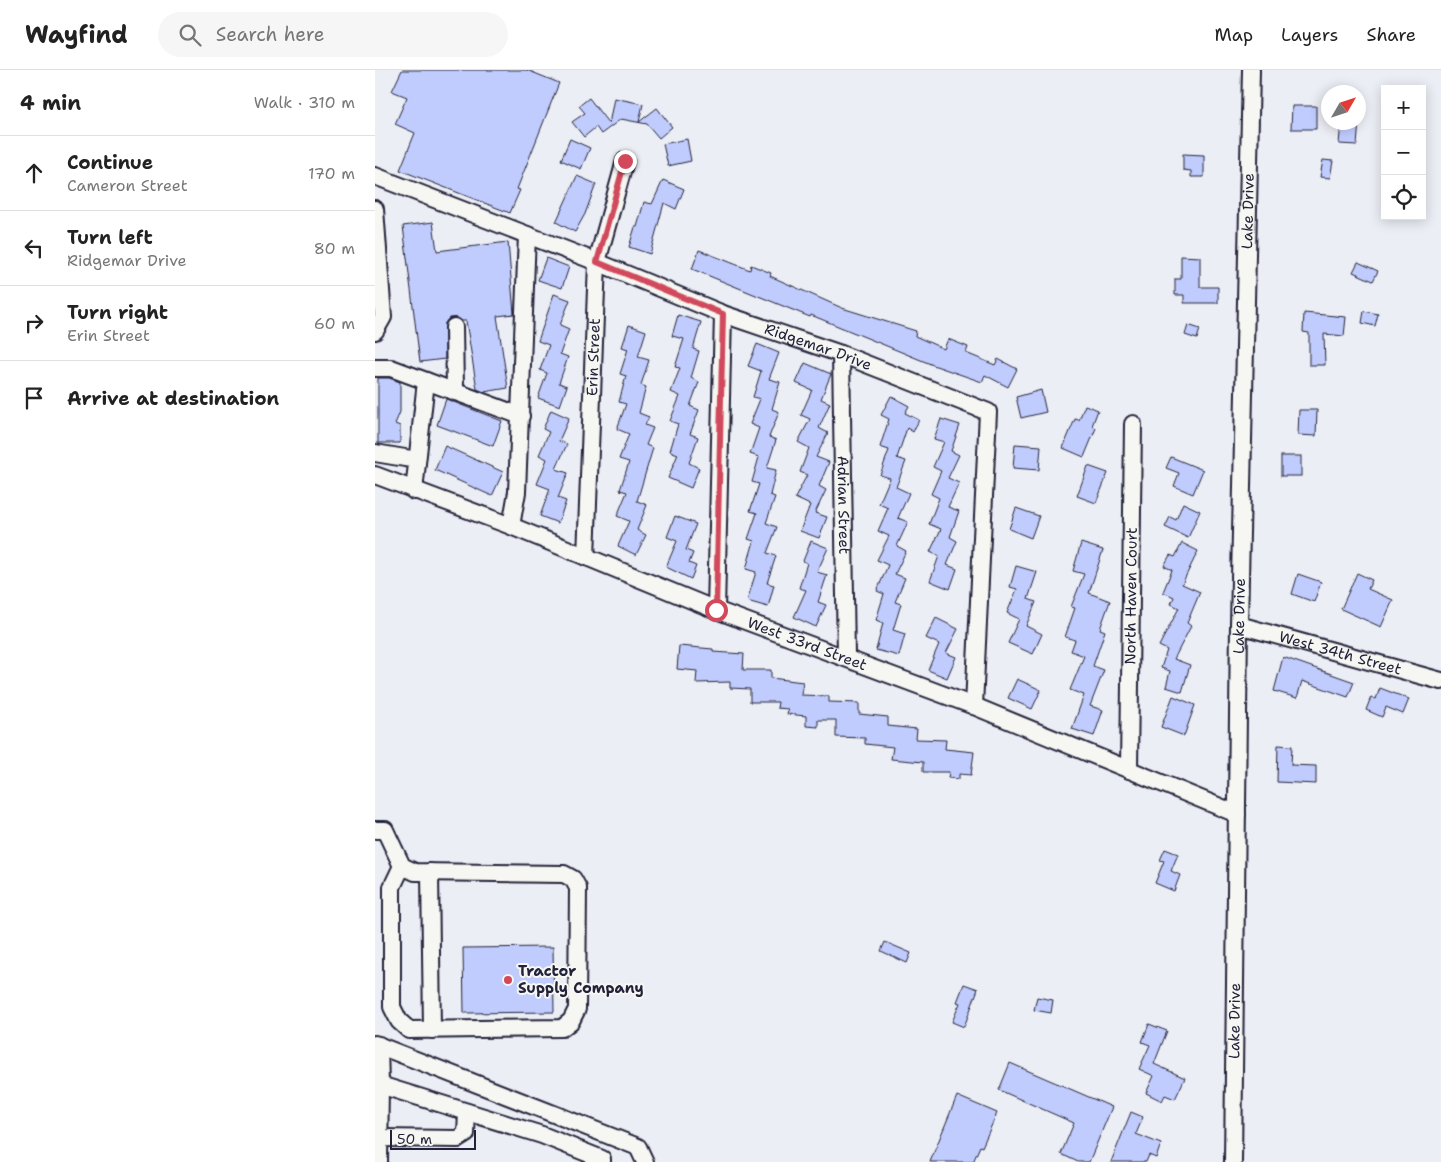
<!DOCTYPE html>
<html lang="en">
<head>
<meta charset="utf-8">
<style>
  :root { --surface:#fff; --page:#f6f6f6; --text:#222; --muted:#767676; --line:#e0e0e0 }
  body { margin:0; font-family:"Shantell Sans",sans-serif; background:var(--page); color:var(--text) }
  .controls { position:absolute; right:15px; top:15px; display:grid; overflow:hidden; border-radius:0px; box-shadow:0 2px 12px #0003 }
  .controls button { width:45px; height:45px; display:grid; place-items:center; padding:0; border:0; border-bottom:1px solid var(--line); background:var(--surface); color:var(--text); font:25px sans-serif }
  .compass { position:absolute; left:946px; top:15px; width:45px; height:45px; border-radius:50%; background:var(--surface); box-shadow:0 2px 12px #0003; rotate:51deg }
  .scale { position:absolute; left:15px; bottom:12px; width:86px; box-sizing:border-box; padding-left:5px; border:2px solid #22223b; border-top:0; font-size:14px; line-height:18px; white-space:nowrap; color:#22223b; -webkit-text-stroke:4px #f6f6f2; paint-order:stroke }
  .stop { position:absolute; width:15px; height:15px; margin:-11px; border:4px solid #d1495b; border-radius:50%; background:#fff }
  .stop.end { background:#d1495b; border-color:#fff; box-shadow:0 1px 5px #0008 }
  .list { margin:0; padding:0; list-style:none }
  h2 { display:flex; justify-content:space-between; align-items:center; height:65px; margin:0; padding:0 20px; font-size:21px }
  h2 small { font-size:16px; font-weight:400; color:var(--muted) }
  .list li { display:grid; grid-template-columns:32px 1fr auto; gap:15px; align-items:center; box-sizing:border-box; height:75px; padding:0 20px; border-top:1px solid var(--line) }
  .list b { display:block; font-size:19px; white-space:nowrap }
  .list p { margin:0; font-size:16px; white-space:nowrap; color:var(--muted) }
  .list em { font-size:16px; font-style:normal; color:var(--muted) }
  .icon { flex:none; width:28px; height:28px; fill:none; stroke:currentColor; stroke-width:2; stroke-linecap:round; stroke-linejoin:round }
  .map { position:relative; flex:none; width:1066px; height:1092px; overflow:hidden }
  header { display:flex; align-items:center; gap:30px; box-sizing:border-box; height:70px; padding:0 25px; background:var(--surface); border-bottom:1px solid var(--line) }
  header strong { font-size:24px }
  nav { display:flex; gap:28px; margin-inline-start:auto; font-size:18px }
  .search { width:350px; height:45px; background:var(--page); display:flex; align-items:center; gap:12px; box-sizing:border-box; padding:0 18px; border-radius:28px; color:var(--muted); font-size:19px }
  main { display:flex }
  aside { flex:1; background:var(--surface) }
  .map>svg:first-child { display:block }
  .building { fill:#c0ccfd; stroke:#22223b }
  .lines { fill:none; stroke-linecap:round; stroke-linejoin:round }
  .minor-casing { stroke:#22223b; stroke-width:20 }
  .minor { stroke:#f6f6f2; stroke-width:16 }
  .route { stroke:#d1495b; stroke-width:6 }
  .poi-dot { fill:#d1495b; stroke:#f6f6f2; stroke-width:2 }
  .labels { text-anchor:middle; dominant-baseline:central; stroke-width:4; stroke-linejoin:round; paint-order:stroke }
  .street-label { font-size:15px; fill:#22223b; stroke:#f6f6f2 }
  .poi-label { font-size:15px; font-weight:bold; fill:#22223b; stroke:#f6f6f2; text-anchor:start }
</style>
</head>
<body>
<header>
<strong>Wayfind</strong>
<div class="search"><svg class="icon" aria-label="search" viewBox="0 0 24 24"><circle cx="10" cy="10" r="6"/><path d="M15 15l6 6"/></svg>Search here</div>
<nav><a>Map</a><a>Layers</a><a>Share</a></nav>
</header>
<main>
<aside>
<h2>4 min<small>Walk · 310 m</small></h2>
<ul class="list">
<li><svg class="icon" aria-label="ahead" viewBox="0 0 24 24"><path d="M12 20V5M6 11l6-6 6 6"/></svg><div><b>Continue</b><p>Cameron Street</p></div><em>170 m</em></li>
<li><svg class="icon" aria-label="left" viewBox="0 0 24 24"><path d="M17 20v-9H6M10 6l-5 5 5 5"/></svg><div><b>Turn left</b><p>Ridgemar Drive</p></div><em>80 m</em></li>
<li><svg class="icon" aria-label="right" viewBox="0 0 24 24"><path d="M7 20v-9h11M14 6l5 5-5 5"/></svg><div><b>Turn right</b><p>Erin Street</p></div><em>60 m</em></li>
<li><svg class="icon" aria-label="arrive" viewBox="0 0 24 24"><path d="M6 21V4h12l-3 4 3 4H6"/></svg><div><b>Arrive at destination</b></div></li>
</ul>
</aside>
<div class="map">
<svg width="1066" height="1092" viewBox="0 0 1066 1092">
  <rect width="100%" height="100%" fill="#ebeef4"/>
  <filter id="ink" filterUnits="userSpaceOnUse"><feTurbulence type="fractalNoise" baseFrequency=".02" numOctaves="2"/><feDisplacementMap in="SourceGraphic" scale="10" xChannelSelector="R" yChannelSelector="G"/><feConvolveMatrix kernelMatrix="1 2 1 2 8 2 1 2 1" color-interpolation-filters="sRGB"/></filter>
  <g filter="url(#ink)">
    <!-- building -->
    <g class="building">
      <path d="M27,0H152L184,13L142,119L145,120L135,143L25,100L40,63L20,54L32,27L17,21Z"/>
      <path d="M214,28L234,54L239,28L268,34L264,52L282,38L297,57L284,68L272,54L246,49L226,64L221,57L209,67L197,52L210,43L204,36Z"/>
      <path d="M917,36H941V59H916Z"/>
      <path d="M966,52H984L982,75L964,74Z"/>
      <path d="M195,69L215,78L206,99L186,90Z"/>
      <path d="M312,69L316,91L293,96L288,74Z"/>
      <path d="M808,84L829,85V107H816V101L808,100Z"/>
      <path d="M948,90L958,91L955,108L945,107Z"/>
      <path d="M202,106L221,114L210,144L200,162L181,152Z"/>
      <path d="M288,110L309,119L301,139L289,133L275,184L254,177L260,157H262L269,132L277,134Z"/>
      <path d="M58,152L62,181L133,172L139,244L122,246L133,318L109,322L102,319L91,251H87L83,248H74L70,253V289L45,292L28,156Z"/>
      <path d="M324,180L375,200L376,195L396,203L395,206L467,238L541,261L540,266L569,279L573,269L593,277L591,283L620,295L623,289L642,299L633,317L610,305L607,312L558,295L436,245L435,247L317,199Z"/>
      <path d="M806,186L825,187V217H843V233H809V225H800V209H806Z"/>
      <path d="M171,188L194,197L187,218L163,210Z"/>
      <path d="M983,192L1003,201L998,211L978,202Z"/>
      <path d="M179,224L195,230L185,255L194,259L185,284L193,287L184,313L192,316L185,336L163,328L172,303L165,300L174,275L163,271Z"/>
      <path d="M989,241L1003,244L1000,256L987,253Z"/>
      <path d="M929,243L971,247L969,266L949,264L950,295H934V263L928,262Z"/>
      <path d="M303,245L326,252L318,279L324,281L316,308L324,312L315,336L324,340L315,364L323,367L314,393L324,398L316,418L293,408L303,384L295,381L303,354L295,351L305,326L296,322L305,298L300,297L309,269L297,266Z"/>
      <path d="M254,255L271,261L263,287L274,290L266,315L271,317L264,343L274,347L270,355L278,358L271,375L278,378L262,431L272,435L262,460L271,465L261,485L243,476L254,451L242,446L252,422L245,420L254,392L244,389L254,364L242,359L251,334L244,332L251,306L245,304L253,279L247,277Z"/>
      <path d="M813,255L825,259L822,269L810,265Z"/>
      <path d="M382,274L404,283L394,309L405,312L397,339L404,342L394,367L401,370L392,398L401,400L395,425L400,427L391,453L402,457L392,483L401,486L392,513L399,515L393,537L372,531L381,502L371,499L379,471L373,469L382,443L375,441L384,414L377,412L384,387L375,384L384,358L375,354L385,329L378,327L386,301L373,296Z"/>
      <path d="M430,293L456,304L446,329L455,333L444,358L453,363L441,387L454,392L444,416L451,420L440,443L452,447L444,468L425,461L435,435L420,428L432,405L425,402L434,378L423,372L435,349L426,345L437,320L421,313Z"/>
      <path d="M3,308H14L25,312V342L20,354L25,356V373H3Z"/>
      <path d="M666,320L671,342L646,348L641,327Z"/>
      <path d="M516,326L534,336L530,343L544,350L538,362L532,358L522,388L531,391L521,417L534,423L523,448L533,452L522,476L531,481L520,504L530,508L520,532L526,534L518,560L530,564L524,586L501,580L508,553L501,550L509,524L502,521L513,495L502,490L514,466L503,461L513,438L504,434L515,408L505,405L514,380L505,377L514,349L506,345Z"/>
      <path d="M71,329L127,351L118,376L62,355Z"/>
      <path d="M710,335L723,340L717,356L721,358L709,387L688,378L700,349L704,350Z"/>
      <path d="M176,340L194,348L184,371L192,374L181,399L193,403L183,428L191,431L183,453L165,446L175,419L162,414L172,389L164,385L174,362L168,359Z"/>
      <path d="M924,340H942L941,366L923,365Z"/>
      <path d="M566,349L585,355L576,381L584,385L573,408L584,413L573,437L584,441L575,467L582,471L572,495L582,499L575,519L555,511L564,486L555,482L566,459L554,454L564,428L556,424L566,401L558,397L569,372L559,369Z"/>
      <path d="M640,374L666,376L664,400L638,398Z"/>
      <path d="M70,376L128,402L117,426L60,400Z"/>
      <rect x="906" y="386" width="20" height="20"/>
      <path d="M796,387L828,400L818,424L799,416L804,403L791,398Z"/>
      <path d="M713,396L733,403L721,433L702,426Z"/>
      <path d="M808,433L825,441L813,468L790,457L795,447L801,450Z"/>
      <path d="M641,438L664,446L656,468L634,459Z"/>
      <path d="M300,446L321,454L311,480L318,483L314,493L321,496L316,509L291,497L302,471L292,467Z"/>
      <path d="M436,471L453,478L442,502L452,505L443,532L451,535L441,557L419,547L431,520L424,518L432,493L428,491Z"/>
      <path d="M706,473L728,480L714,523L735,531L725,559L730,561L718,596L729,600L715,636L728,640L719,666L697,659L709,625L695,620L709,586L696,581L700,570L690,567L700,538L696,537L709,504L698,501Z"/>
      <path d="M807,473L823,481L807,514L825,522L812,553L816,556L799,589L815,595L807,622L791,617L795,601L786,598L792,580L784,576L804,538L796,534L799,527L788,522L797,500L789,496L795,485L800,487Z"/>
      <path d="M641,496L662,502L653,529L661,532L651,556L667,564L658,584L633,573L644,549L632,543L642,519L635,517Z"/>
      <path d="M982,503L997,510L993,519L1018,530L1006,557L966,539Z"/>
      <path d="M923,504L946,512L939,532L917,524Z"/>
      <path d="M561,548L583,559L571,583L581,587L572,608L553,600L564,574L551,568Z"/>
      <path d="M304,576L338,579V582L369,584L368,600H396V608L428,612L426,625L454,626V632L484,633V644L513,647V656L542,659L541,669L571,670L570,679L599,682L596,705L584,704V709L573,708L574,702H548V692L516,689L518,677L490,674V668L461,667V650H443V657L431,656V646L412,644L413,639L402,638L403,632H375V619L355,618V612L321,613L322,601L302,599Z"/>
      <path d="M908,587L979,612L973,627L927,611L922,628L899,621Z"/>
      <path d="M642,609L666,620L657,639L633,628Z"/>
      <path d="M1005,618L1034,629L1028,644L1011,637L1007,647L991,640L996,627L1001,629Z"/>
      <path d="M798,626L820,635L809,666L786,657Z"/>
      <path d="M903,675L917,676L916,695L941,696V714L902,712Z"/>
      <path d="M790,779L803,784L796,801L805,805L799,821L780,813L789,791L785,790Z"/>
      <path d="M510,872L536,883L532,893L506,881Z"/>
      <path d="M178,877L179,942L89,943L88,878Z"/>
      <path d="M589,914L603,919L589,957L577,952L585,933L582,932Z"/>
      <path d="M662,927L678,930L676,943L659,940Z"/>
      <path d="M774,954L792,961L779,994L810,1008L800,1029L790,1025L787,1031L771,1023L779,1006L764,999L775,975L767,972Z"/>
      <path d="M635,993L737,1037L714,1092H703L686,1084L699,1053L624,1020Z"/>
      <path d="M582,1026L622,1043L607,1077L605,1076L598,1092H555Z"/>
      <path d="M756,1042L768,1047L761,1064L786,1074L781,1088L774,1085L771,1092H736Z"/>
    </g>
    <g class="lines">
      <!-- minor casing -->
      <g class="minor-casing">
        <g id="minor">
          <path id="s1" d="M0,106L222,192L348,244L466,284L613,342L599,636"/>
          <path d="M0,139L8,247L0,261"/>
          <path d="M79,257L80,320"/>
          <path id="s2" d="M466,284L471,586"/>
          <path d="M0,298H16L146,346"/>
          <path d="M0,383L42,390"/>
          <path id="s3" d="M0,405L136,456L341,540L599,636L862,744"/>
          <path d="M39,421L51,311"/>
          <path d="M136,456L142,422L152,165"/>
          <path id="s4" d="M211,487L222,192L250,91"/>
          <path d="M341,540L348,244"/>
          <path id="s5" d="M864,555L1066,611"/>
          <path id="s6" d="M754,700L758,354"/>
          <path d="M0,760H10L27,796L40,802L189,804L198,809L203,818L202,939L196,951L187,958L34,960L24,951L17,937V817L27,796"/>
          <path d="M55,802L57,960"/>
          <path d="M0,974L263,1077L270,1092"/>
          <path d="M4,975L5,1015L167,1065L227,1089V1092"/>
          <path d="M4,1068L83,1069L91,1064L92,1042"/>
          <path d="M4,1092L5,1015"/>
          <path id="s7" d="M858,1092L864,555L876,0"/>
        </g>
      </g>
      <!-- minor -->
      <use href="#minor" class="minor"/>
    </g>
  </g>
  <g class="lines" filter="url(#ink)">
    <!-- route -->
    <path class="route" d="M250,91L222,192L348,244L341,540"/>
  </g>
  <!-- markers -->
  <circle class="poi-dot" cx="133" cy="910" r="5"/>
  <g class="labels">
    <!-- street labels -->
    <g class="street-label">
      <text stroke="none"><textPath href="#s7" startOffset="951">Lake Drive</textPath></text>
      <text stroke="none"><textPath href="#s1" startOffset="475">Ridgemar Drive</textPath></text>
      <text stroke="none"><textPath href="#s4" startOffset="200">Erin Street</textPath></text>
      <text stroke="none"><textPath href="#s2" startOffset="151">Adrian Street</textPath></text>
      <text stroke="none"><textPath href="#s6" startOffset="174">North Haven Court</textPath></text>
      <text stroke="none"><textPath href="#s7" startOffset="546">Lake Drive</textPath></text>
      <text stroke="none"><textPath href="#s3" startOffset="464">West 33rd Street</textPath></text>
      <text stroke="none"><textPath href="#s5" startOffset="105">West 34th Street</textPath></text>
      <text stroke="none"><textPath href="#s7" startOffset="141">Lake Drive</textPath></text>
    </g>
    <!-- poi labels -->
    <g class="poi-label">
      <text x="143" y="901">Tractor<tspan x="143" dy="17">Supply Company</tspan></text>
    </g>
  </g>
</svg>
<div class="controls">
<button>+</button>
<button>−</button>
<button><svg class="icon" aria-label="locate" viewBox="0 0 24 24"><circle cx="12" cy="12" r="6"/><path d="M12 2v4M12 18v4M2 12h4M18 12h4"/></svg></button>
</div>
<svg class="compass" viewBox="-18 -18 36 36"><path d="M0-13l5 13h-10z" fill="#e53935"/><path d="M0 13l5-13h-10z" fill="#767676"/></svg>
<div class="scale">50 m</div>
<div class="stop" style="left:341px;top:540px"></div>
<div class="stop end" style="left:250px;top:91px"></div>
</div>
</main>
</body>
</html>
